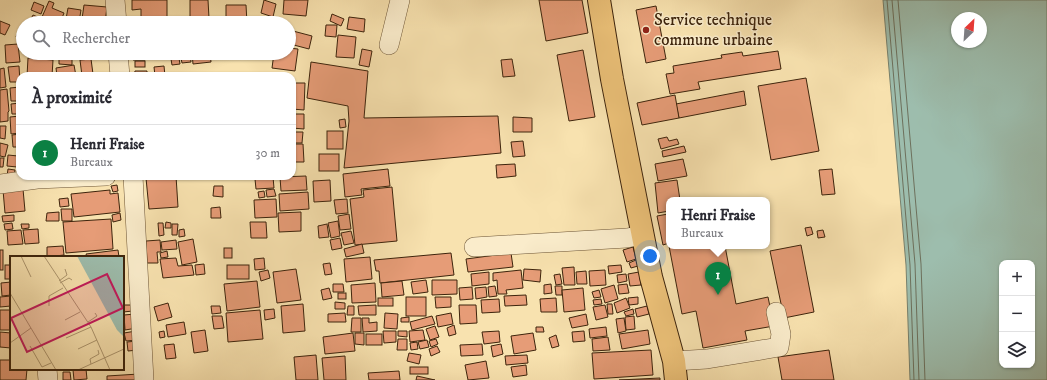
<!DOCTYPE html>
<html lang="fr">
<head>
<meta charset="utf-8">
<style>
  :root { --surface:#fff; --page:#f2f2f3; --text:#2b2b33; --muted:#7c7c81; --line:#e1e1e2; --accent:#0b8043 }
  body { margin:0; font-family:"IM FELL DW Pica",serif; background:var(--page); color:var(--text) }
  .controls { position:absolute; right:12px; bottom:12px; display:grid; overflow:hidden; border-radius:8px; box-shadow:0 1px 3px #0004 }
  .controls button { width:36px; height:36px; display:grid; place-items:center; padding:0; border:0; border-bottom:1px solid var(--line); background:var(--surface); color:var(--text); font:20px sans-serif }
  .compass { position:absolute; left:951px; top:12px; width:36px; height:36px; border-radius:50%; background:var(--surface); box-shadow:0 1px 3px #0004; rotate:25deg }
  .you { position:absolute; left:650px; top:256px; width:14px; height:14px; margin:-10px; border:3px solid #fff; border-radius:50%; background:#1a73e8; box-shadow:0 0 0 6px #1a73e833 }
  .badge { display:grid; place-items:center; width:26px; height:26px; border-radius:50%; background:var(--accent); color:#fff; font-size:13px; font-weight:700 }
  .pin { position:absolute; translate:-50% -33px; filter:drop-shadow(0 1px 2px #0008) }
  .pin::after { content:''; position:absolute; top:21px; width:14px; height:12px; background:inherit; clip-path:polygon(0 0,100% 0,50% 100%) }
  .popup { position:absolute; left:666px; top:197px; width:104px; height:52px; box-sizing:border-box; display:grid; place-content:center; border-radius:8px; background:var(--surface); filter:drop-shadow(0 1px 3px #0005); font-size:13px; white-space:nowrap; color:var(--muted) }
  .popup b { font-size:15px; color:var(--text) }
  .popup::after { content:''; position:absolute; left:50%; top:100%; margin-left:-8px; border:8px solid transparent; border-top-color:var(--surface) }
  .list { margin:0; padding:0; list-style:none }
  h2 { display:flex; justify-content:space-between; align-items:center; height:52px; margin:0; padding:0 16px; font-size:17px }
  h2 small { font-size:13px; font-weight:400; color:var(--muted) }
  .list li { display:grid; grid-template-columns:26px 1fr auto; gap:12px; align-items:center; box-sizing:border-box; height:56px; padding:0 16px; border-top:1px solid var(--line) }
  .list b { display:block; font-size:15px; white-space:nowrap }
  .list p { margin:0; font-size:13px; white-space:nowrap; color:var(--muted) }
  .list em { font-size:13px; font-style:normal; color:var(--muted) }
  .icon { flex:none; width:22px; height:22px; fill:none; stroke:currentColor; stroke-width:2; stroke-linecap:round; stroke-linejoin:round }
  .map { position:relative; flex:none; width:1047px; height:380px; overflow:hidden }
  .search { position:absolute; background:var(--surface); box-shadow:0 1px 3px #0004; left:16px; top:16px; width:280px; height:44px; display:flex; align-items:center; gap:10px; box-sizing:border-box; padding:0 14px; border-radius:22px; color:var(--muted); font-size:15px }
  .panel { position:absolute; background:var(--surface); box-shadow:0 1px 3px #0004; left:16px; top:72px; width:280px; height:108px; border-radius:12px }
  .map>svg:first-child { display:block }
  .water { fill:#9dbdad; stroke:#77806d; fill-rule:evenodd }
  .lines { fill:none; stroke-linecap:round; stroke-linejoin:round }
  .shore { stroke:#6d705c; stroke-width:1 }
  .building { fill:#e69c77; stroke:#3d240c }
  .minor-casing { stroke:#6c5435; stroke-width:20 }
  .major-casing { stroke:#3d240c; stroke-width:24 }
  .minor { stroke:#faeccb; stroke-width:19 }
  .major { stroke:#ecc178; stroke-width:22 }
  .poi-dot { fill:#8f2418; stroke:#faeccb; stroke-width:1.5 }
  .labels { text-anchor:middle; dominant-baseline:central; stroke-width:3; stroke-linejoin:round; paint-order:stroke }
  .poi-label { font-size:17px; fill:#3d240c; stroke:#faeccb; text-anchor:start }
  .inset-road { fill:none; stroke:#ad966e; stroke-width:1 }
  .view { fill:#c2185b; fill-opacity:0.15; stroke:#c2185b; stroke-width:2 }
  .inset-edge { fill:none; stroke:#3d240c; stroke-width:2 }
</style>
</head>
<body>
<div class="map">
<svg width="1047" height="380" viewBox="0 0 1047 380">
  <rect width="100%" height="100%" fill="#f8e2af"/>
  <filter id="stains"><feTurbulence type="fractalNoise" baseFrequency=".005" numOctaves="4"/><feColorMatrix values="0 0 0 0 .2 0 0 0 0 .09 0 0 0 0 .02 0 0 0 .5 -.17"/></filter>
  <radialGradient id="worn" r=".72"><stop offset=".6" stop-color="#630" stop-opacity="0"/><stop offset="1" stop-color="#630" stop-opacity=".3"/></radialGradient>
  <!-- water -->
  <path class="water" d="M883,0H1047V380H910L906,265ZM957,18H981V42H957ZM1002,263H1032V365H1002Z"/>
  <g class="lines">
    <!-- shore -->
    <g class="shore">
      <path d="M887,0L910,265L914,380"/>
      <path d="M892,0L915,264L919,380"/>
      <path d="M898,0L921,264L925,380"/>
    </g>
  </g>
  <!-- building -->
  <g class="building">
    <path d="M132,0H167V23H141V9L132,10Z"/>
    <path d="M190,0H208L209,18L190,19Z"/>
    <path d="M264,0L276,4L273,17L261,13Z"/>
    <path d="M284,0H308L306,16L283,14Z"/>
    <path d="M539,0H582L588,33L546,41Z"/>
    <path d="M49,1L54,3L52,8L64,13L60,23H56L42,17Z"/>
    <path d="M34,2L44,6L41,14L31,10Z"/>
    <path d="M84,5L107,7L105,22L82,19Z"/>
    <path d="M226,5H246L247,23H226Z"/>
    <path d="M656,6L666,59L646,63L636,10Z"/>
    <path d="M68,8L81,10L79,22L66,19Z"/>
    <path d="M332,14L344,19L341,26L330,21Z"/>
    <path d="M33,15L51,23H29Z"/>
    <path d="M349,17L365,19L364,32L347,29Z"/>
    <rect x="171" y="18" width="16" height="5"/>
    <path d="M211,18L224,19V23H211Z"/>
    <path d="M192,19L209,20V23H192Z"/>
    <path d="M262,19L276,23H261Z"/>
    <path d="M0,21L10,25L5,35L0,33Z"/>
    <path d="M326,25H337L336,37L325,36Z"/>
    <path d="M21,26L23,27V40L16,37Z"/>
    <path d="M293,31L312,36L309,49L290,44Z"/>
    <path d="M338,35L356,37L354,58L336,57Z"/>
    <path d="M18,44L20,62L6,63L5,45Z"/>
    <path d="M289,48L298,49L295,71L272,68L274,53H289Z"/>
    <path d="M362,49L372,51L369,67L359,65Z"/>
    <path d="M583,50L595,117L569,121L557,55Z"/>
    <path d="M778,51L781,69L698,82L700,89L670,94L666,74L674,73L673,66L722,58L721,55L742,52L743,56Z"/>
    <path d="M38,53H51V57L37,56Z"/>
    <path d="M59,53L72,54V65L59,64Z"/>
    <rect x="133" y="53" width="16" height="2"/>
    <path d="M170,53H178L180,64L172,65Z"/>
    <path d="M180,53H190L191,62L182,63Z"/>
    <path d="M192,53H210L211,62L193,64Z"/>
    <rect x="215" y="53" width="16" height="2"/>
    <path d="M133,56H146L145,60H133Z"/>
    <path d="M28,58L53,60L52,76H27Z"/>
    <path d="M91,59L93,74L82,76L80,60Z"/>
    <path d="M512,59L515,76L503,77L501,60Z"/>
    <rect x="135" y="61" width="10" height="6"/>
    <path d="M311,62L368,71L364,118L498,116L501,153L344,168L349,121L348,106L307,98Z"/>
    <path d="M74,65L76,76H57L56,68Z"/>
    <path d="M19,66L20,82H10L8,67Z"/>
    <path d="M164,66L165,76H155L154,67Z"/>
    <path d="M4,68L6,87L0,88V69Z"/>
    <path d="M135,71H147V76H134Z"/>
    <path d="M806,78L819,151L771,160L758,86Z"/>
    <path d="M292,83H305L304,110L292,109Z"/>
    <path d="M20,87V101H11L10,88Z"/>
    <path d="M7,89L9,111L8,112V121L0,122V90Z"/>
    <path d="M744,91L746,105L679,118L676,104Z"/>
    <path d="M675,95L679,118L642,125L637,103Z"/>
    <path d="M20,103V114H12L11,104Z"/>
    <path d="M292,114H304V129L292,128Z"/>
    <path d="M20,116V133L11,134L10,117Z"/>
    <path d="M513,117L532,118V132H513Z"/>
    <path d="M345,119L346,127L340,128L339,120Z"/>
    <path d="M0,126H6L5,139L0,138Z"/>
    <rect x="327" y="131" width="16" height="18"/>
    <path d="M292,132H303L302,143H292Z"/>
    <path d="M20,134V147H13L12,135Z"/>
    <path d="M667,137L669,141L677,139L679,144L661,149L658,139Z"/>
    <path d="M523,141L525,156L513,157L511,142Z"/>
    <path d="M0,143L8,145L5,157L0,156Z"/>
    <path d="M292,144H303L304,162H292Z"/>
    <path d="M684,146L686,152L663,157L662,151Z"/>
    <rect x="319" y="154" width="20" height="17"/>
    <path d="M8,155L18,156L17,167L7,166Z"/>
    <path d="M0,158H4L3,167H0Z"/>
    <path d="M683,159L687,176L658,181L655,164Z"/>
    <path d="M515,164L516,176L497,178L496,165Z"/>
    <path d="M8,169L15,170L14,177L7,176Z"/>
    <path d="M388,169L390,186L361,189L362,195L345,197L343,174Z"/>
    <path d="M832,169L835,194L822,195L819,170Z"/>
    <path d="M176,176L178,207L149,209L146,178Z"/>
    <path d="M306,176L307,190L281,191L280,177Z"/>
    <path d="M273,177L274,188L256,189L255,179Z"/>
    <path d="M330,180L331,201L314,202L313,181Z"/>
    <path d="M677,180L680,200H669V211L658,213L655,183Z"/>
    <path d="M117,185L118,191L113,192L111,186Z"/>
    <path d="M214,186H223V197L213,196Z"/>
    <path d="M392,187L397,241L355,245L350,199L364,197L363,190Z"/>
    <path d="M23,189L25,211L5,213L3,190Z"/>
    <path d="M274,189L276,196L267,197L266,190Z"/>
    <path d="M110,190V194L118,193L120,212L74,217L71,194Z"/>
    <path d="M264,191L265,197L259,198L258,192Z"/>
    <path d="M308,192L309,209L280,211L279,194Z"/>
    <path d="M68,198L69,206L60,207L59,199Z"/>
    <path d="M276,199L277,217L255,218L254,200Z"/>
    <path d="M347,199L348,213L336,214L334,200Z"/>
    <path d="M220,207L221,218H211V208Z"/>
    <path d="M61,209H72V221H62Z"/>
    <path d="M59,212V221H46L47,213Z"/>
    <path d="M301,212V231L279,232L278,213Z"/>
    <path d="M120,213L121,220L113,222L112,215Z"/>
    <path d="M349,214L351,229L340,230L338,216Z"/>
    <path d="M668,214L669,243L663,245L657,216Z"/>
    <path d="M14,215V221L3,222L2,216Z"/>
    <path d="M111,219L113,249L66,253L63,222Z"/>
    <path d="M338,221L340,236L331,238L328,223Z"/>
    <path d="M166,222L171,223V228H165Z"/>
    <path d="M250,222H266L267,238H251Z"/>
    <path d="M12,223L13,229L5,230L4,224Z"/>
    <path d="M158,223H163L164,235L159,236Z"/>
    <path d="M21,224H29V228L22,229Z"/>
    <path d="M172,224H178L177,235H172Z"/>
    <path d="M327,224L329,237L319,238L318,226Z"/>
    <path d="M811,227L813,234L807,236L805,228Z"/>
    <path d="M38,229L39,243L25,244L23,230Z"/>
    <path d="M184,229L185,236L179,237V230Z"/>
    <path d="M21,230L23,244L8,245L7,231Z"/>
    <path d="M823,230L825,237L818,238L817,231Z"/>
    <path d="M351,231L354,243L344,245L341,233Z"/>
    <path d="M340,238L342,248L332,250L330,240Z"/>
    <path d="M193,239L197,262L182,265L178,242Z"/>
    <path d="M160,240L161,252H157L158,263H147L146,241Z"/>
    <path d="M176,240L177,249L162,250L161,242Z"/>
    <path d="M362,244L364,253L346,257L344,249Z"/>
    <path d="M801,245L814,312L784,318L770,251Z"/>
    <path d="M63,246L64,255L47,257V247Z"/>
    <path d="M669,246H725L736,304L768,297L774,326L745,331L747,340L703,348L696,311L682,314Z"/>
    <path d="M633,247L636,259L627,262L623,250Z"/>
    <rect x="224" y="248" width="8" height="10"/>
    <rect x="0" y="250" width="3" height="20"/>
    <path d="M118,250L119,257H87L86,254Z"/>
    <path d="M167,251L168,257L161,258L160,253Z"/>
    <path d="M451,253L454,275L380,283L379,271H376L374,260Z"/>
    <path d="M511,253L513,267L468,272L466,259Z"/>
    <path d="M370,257L372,279L346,282L344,259Z"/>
    <path d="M176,258L178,266L192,265L194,275L163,278L160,259Z"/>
    <path d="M264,258L265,269L255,270L254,259Z"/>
    <path d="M636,260L638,266L631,268L629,263Z"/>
    <path d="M330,263L332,274L325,275L323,264Z"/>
    <path d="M204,264L205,274L196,275L195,265Z"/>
    <rect x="5" y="265" width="6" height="14"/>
    <rect x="227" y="265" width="22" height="14"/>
    <path d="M621,265L622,272L609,274L608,266Z"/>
    <path d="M574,267L575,285H564L562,268Z"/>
    <path d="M296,269L301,300L277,303L273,272Z"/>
    <path d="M524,269L541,270L540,282L523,280Z"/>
    <path d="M268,270L270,278L261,281L259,272Z"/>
    <path d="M521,270L523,288L506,290L507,294H498L497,280L493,281V273Z"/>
    <path d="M605,270L606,285L590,286L589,271Z"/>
    <path d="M586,271L587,284H577L576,272Z"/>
    <path d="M489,272V284L472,286L471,274Z"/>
    <path d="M639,272L641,285L630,286L628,274Z"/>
    <path d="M560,274L562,284L556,285L554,275Z"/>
    <path d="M626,274L627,281L618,283L617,275Z"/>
    <path d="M426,280L428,292L413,294L411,282Z"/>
    <path d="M432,280H457V294L432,295Z"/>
    <path d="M257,281L260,307L227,311L224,284Z"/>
    <path d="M402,281L404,295L382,297L381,283Z"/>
    <path d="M11,282V295L2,296L1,283Z"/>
    <path d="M375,283L376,302L352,303L351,285Z"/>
    <path d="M333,284H343L344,292H333Z"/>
    <path d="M551,284L552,293L544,294V285Z"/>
    <path d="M627,284L629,293L619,294L618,285Z"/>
    <path d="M614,285L618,299L605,303L601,289Z"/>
    <path d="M495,286L497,296L489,297L488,287Z"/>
    <path d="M555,286H562V295H556Z"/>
    <path d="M472,287L473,299L460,300L459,288Z"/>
    <path d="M486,287L487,297L476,299L475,288Z"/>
    <path d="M329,288L332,298L323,300L321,290Z"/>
    <path d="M583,288L585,310L564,312L562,290Z"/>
    <path d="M599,290L601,297L594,298L592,292Z"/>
    <rect x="338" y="293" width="8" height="6"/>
    <path d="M526,295L527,305L505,306L504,296Z"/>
    <path d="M11,296V306L0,307V297Z"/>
    <rect x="406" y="297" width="20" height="19"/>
    <path d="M435,297H451V307L436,308Z"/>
    <path d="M638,297V304L629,305L628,298Z"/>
    <rect x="378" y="298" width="15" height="8"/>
    <path d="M556,298L557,312H541L540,299Z"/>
    <path d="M626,298L630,308L617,313L614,303Z"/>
    <path d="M499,299L500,312L482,313L481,300Z"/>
    <path d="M601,299L602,304L594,305L593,300Z"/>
    <path d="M335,302L345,303V309H335Z"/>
    <path d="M168,303L172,317L158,321L154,307Z"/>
    <path d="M303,304L305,331L283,333L281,306Z"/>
    <path d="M607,304H612L613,314H608Z"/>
    <path d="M123,305H132L133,311L123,312Z"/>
    <path d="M376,305V315H359L358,306Z"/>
    <path d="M459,305H476L477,323L460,324Z"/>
    <path d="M605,305L608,317L596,320L593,307Z"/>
    <path d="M211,306H220L221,313L212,314Z"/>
    <path d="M348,306H354V315H347Z"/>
    <path d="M647,306L649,314L637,317L635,309Z"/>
    <path d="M274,309L275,318L265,320L264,310Z"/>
    <path d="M633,309L634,314L626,316L624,312Z"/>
    <rect x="0" y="310" width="11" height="20"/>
    <path d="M260,310L263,339L228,342L226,313Z"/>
    <path d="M345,313L346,322H328V314Z"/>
    <path d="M385,313L398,314L397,329L384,328Z"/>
    <path d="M451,313L453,324L438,327L436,316Z"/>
    <path d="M135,314L137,328L125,330L124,315Z"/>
    <path d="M586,314L588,325L572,328L569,318Z"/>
    <path d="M212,316H222L224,328L214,329Z"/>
    <path d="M432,316L435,324L412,330L410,322Z"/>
    <path d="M634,316L635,329L626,330L625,317Z"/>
    <path d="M409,317V322H401V318Z"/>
    <path d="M352,318H361V332H351Z"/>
    <path d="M362,318H369V323L377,322V331L363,332Z"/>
    <path d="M624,318L626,331L618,333L616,319Z"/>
    <path d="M184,322L186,334L168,337L166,325Z"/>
    <path d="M454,325L456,334L449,336L447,328Z"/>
    <path d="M435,326L439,337L430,340L426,329Z"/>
    <path d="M536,327H543L544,332H536Z"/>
    <path d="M606,327L607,336L590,338L589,329Z"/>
    <path d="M205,330L208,351L194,353L191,332Z"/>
    <path d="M423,330L425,340L410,342L409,331Z"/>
    <path d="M648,330L650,344L622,349L619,334Z"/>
    <path d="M136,331L137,340L126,341L124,333Z"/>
    <path d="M164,331L165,337L160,338L159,332Z"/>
    <path d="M383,331H396V342L384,343Z"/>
    <path d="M398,331H407V337L398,336Z"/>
    <path d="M499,331L500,342L484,344L482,332Z"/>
    <path d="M584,331L585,341L573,342L572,332Z"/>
    <path d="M0,332L11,333V348L0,347Z"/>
    <path d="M353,333L355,351L325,354L323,337Z"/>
    <path d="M355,333H364V345L355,344Z"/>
    <path d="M533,333L536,350L514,354L511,336Z"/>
    <rect x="366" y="334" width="16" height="11"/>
    <path d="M556,335L559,346L552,348L549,338Z"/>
    <path d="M608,337L610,350L593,351L592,339Z"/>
    <path d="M398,339H407V350H397Z"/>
    <path d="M436,339L438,344L431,347L429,341Z"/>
    <path d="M427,340L429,347L420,349L418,342Z"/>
    <path d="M137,341L138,350L128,351L127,342Z"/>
    <path d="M417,342L418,349L411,350L410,343Z"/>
    <path d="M174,344L176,358L166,359L164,345Z"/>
    <path d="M482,344L483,355L461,356L460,345Z"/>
    <path d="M501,344L503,354L493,357L491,346Z"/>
    <path d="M437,346L440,352L431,356L429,349Z"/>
    <path d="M651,350L653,375L594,379L592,353Z"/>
    <path d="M829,350L834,380H782L778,357Z"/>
    <path d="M409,353L421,355L419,364L407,361Z"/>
    <path d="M316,355L318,380H296L294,357Z"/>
    <path d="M527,355L528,363L506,365L505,356Z"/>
    <path d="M345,356L346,380H324L322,358Z"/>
    <path d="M0,360H11V369H27L26,380H0Z"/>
    <path d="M486,361L489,378L468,380L465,365Z"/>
    <path d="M526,365L527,375L513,377L511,367Z"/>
    <rect x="410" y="367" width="18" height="7"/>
    <path d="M86,369L87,379L74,380L73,370Z"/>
    <path d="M399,371L400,380H369L368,373Z"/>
    <path d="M63,372H70L71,380H63Z"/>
    <path d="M139,374L140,380H107V376Z"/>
    <path d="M417,376L435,380H416Z"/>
    <path d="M660,378V380H619Z"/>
  </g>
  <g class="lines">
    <!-- minor casing -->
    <g class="minor-casing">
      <g id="minor">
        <path d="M115,0L117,23"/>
        <path d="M389,45L400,0"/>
        <path d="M118,53L120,76"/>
        <path d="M133,176L144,380"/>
        <path d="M0,184L37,179L106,176"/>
        <path d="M474,247L627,238L643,235"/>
        <path d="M674,361L707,359L779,347L781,334L776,312"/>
        <path d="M47,369L48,380"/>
      </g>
    </g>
    <!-- major casing -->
    <g class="major-casing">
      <path id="major" d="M599,0L612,79L651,277L674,361L676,380"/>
    </g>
    <!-- minor -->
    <use href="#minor" class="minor"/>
    <!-- major -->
    <use href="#major" class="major"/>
  </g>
  <!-- markers -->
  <circle class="poi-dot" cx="646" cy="30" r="4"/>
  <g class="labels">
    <!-- poi labels -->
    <g class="poi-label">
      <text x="654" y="20">Service technique<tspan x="654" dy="20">commune urbaine</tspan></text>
    </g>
  </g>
  <!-- overview -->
  <g transform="translate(10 256)">
    <rect width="114" height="114" fill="#f8e2af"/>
    <path d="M67,0H114V81L107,74Z" fill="#9dbdad"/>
    <path class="inset-road" d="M11,0L21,21M34,0L81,71L100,114M49,25L57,19L55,13M50,27L59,22L62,24M0,37L46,114M39,50V40L53,32M55,64L70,56M78,66L87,60L85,57M56,82L81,71M0,87L21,72M20,90L32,111L41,107M68,93L87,84M81,108L80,103L89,98L88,94M68,114L114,93"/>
    <path class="view" d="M97,18L113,52L17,96L1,62Z"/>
    <rect width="114" height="114" class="inset-edge"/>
  </g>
  <rect width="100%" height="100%" filter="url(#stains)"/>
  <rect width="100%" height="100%" fill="url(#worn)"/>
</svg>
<div class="controls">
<button>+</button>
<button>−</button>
<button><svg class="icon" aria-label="layers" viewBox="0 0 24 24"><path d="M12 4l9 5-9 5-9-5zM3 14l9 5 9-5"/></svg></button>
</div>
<svg class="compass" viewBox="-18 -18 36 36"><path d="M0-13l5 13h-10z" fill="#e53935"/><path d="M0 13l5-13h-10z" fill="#7c7c81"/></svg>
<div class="you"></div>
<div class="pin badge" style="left:718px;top:295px">1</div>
<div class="popup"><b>Henri Fraise</b>Bureaux</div>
<div class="search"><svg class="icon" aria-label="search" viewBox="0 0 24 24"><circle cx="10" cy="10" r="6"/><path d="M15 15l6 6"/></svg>Rechercher</div>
<section class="panel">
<h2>À proximité<small></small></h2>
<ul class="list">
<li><span class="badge">1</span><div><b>Henri Fraise</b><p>Bureaux</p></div><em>30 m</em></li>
</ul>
</section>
</div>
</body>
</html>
